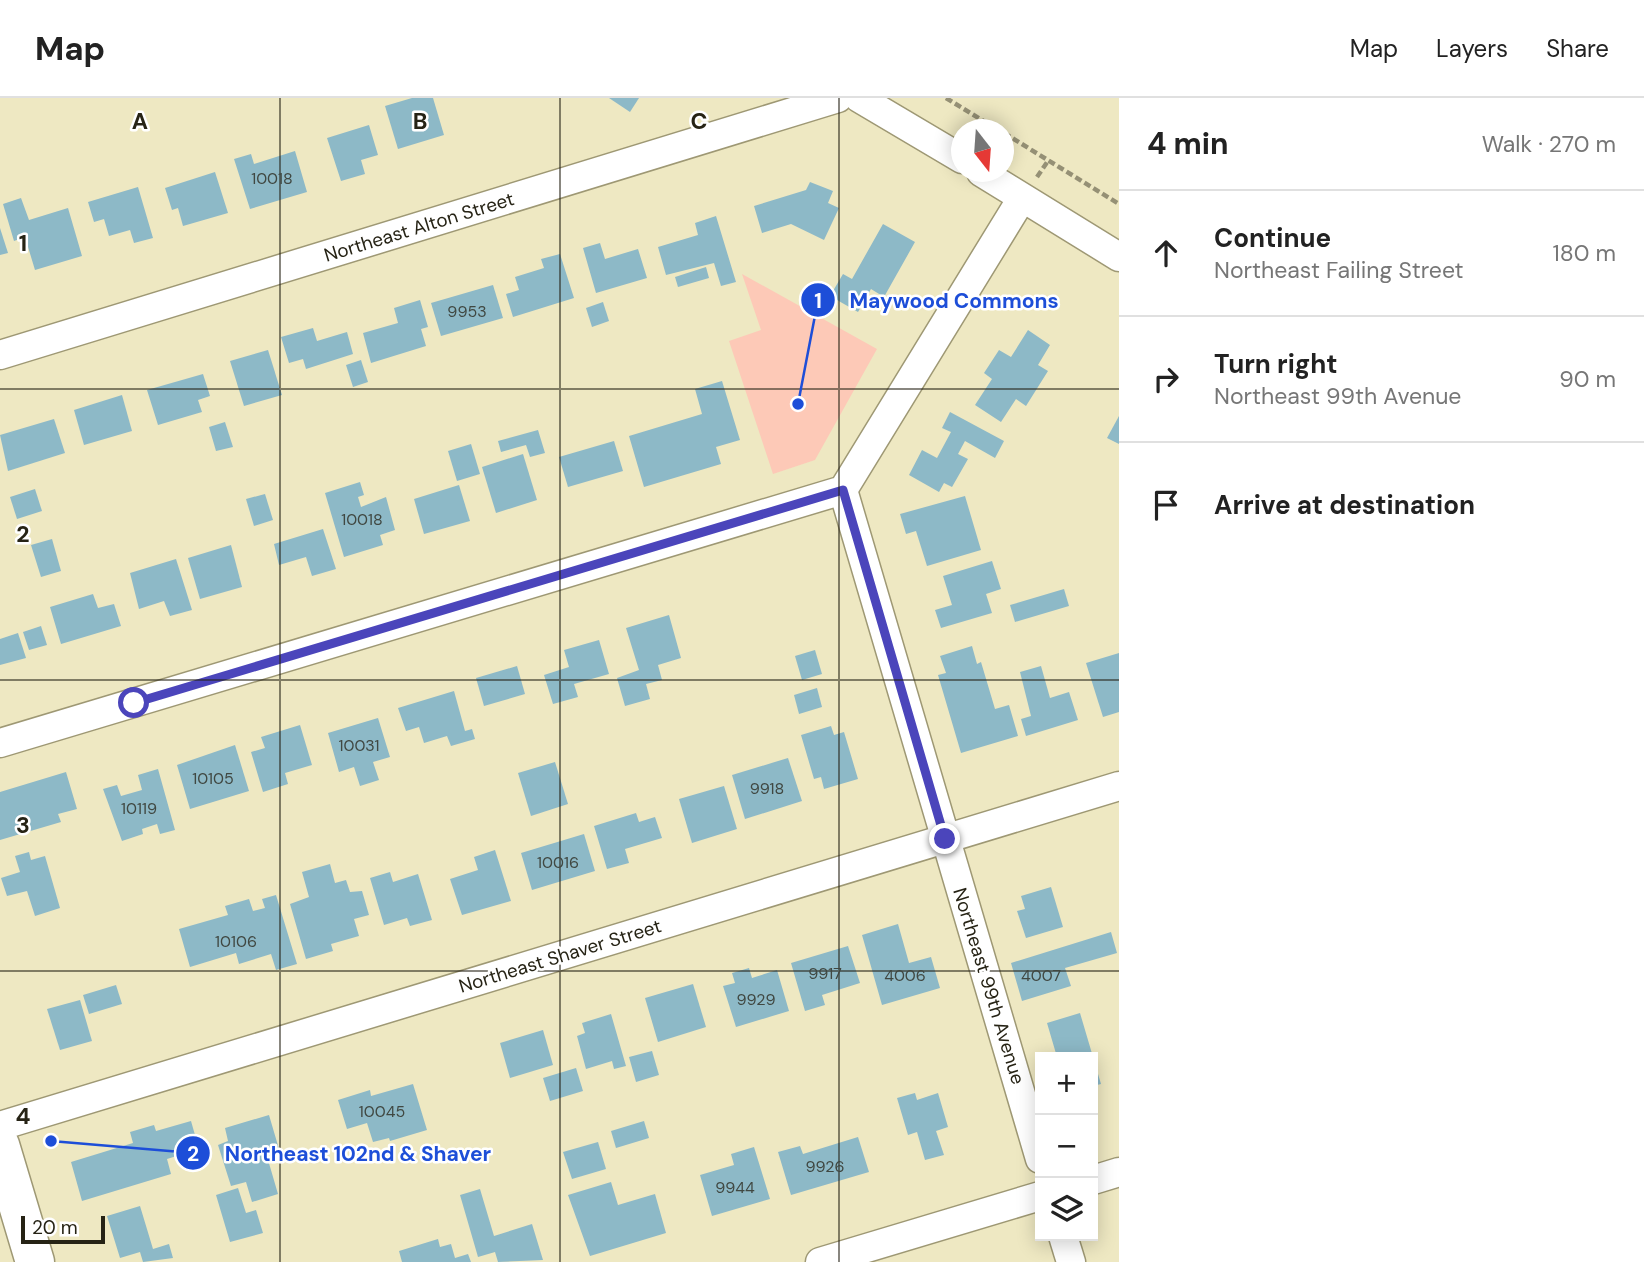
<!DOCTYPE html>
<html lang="en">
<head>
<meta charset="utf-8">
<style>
  :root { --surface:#fff; --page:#f2f2f2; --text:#222; --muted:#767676; --line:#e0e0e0 }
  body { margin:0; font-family:"DM Sans",sans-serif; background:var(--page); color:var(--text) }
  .controls { position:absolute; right:21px; bottom:21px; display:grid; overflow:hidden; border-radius:0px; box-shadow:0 4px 18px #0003 }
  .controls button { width:63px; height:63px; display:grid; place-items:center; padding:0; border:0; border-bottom:2px solid var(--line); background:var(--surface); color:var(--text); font:35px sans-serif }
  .compass { position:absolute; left:951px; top:21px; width:63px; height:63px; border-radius:50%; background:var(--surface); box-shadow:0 4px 18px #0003; rotate:163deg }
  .scale { position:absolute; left:21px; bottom:18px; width:84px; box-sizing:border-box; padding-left:7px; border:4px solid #262315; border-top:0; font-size:19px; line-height:24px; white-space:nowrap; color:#262315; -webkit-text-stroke:5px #fff; paint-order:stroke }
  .stop { position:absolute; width:21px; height:21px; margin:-16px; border:5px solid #4b45bb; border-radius:50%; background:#fff }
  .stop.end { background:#4b45bb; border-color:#fff; box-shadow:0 2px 7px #0008 }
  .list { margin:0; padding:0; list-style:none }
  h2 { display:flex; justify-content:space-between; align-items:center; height:91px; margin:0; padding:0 28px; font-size:30px }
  h2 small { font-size:23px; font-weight:400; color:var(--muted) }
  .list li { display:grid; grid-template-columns:46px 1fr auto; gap:21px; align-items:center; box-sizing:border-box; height:126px; padding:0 28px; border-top:2px solid var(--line) }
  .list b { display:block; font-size:26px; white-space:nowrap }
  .list p { margin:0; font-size:23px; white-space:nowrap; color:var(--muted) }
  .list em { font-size:23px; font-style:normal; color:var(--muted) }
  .icon { flex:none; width:38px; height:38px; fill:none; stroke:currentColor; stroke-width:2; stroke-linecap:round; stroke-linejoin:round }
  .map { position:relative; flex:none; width:1119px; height:1164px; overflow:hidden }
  header { display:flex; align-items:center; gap:42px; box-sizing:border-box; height:98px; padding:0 35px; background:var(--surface); border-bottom:2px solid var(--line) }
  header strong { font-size:33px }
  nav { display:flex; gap:38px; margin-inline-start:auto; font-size:24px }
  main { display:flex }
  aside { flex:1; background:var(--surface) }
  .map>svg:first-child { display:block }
  .green { fill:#fdc9b7 }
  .building { fill:#8db9c7 }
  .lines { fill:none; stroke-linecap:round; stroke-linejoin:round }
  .minor-casing { stroke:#9e9874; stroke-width:31 }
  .secondary-casing { stroke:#9e9874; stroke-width:41 }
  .path { stroke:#959075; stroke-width:4.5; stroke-dasharray:7 3.5; stroke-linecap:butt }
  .minor { stroke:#fff; stroke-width:28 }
  .secondary { stroke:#fff; stroke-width:38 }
  .route { stroke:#4b45bb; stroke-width:9 }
  .grid { fill:none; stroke:#262315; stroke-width:2; stroke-opacity:0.55 }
  .labels { text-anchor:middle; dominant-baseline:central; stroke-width:5; stroke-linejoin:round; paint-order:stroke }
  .number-label { font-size:16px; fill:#404842 }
  .street-label { font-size:19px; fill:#262315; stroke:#fff }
  .grid-label { font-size:23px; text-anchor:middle; font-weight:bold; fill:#262315; stroke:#fff; stroke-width:5; stroke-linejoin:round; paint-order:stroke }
  .leader { fill:none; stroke:#1d4ed8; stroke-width:2.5 }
  .callout-dot { fill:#1d4ed8; stroke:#fff; stroke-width:2.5 }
  .mark-label { font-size:21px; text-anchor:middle; font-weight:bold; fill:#fff }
  .callout-label { font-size:21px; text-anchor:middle; font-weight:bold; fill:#1d4ed8; stroke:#fff; stroke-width:5; stroke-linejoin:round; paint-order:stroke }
</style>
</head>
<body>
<header>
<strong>Map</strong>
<nav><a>Map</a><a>Layers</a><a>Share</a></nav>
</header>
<main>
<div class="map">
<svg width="1119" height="1164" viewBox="0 0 1119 1164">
  <rect width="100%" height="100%" fill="#eee8c2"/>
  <!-- green -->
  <path class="green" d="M742,176L877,251L815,362L773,376L729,243L761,232Z"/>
  <!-- building -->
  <g class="building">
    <path d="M412,0H433L444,37L398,51L385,8Z"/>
    <path d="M609,0H639L630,14Z"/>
    <path d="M369,27L378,57L361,62L365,76L341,83L327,40Z"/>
    <path d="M295,53L307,94L250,111L234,61L251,56L254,66Z"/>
    <path d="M215,74L228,115L183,128L178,110L172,112L165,90Z"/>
    <path d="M810,84L833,93L828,105L839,110L824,142L791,126L762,135L754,108L806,92Z"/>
    <path d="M138,89L153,140L134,145L130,132L109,138L104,121L94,124L88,104Z"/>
    <path d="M21,100L29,122L68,110L82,158L35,172L25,139L14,143L3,106Z"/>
    <path d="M716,118L736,184L721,188L714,165L666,177L658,149L698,137L695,125Z"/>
    <path d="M883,126L915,144L884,199L871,191L858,214L830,198L843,176L852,181Z"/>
    <path d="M0,130L8,155L0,157Z"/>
    <path d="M600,145L605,161L638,151L647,180L596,195L583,150Z"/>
    <path d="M560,156L574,200L513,219L506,196L519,192L515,179L544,170L541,161Z"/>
    <path d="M706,169L709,180L678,189L675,179Z"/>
    <path d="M493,187L503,220L441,238L431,205Z"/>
    <path d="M420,202L428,229L421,231L426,248L371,265L363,235L398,225L394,210Z"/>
    <path d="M603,204L609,223L592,229L586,210Z"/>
    <path d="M313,230L317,243L347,234L353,256L306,271L303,261L289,265L281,239Z"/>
    <path d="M1028,232L1050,247L1038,267L1048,273L1026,308L1016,301L1001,324L975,307L992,281L984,275L999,252L1011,259Z"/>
    <path d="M268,252L282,297L244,308L230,263Z"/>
    <path d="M361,262L368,284L353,289L346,267Z"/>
    <path d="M203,276L210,298L198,302L202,314L158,327L147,292Z"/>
    <path d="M722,283L740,342L716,349L721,366L644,389L629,338L702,316L695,291Z"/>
    <path d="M122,297L132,333L84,347L74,312Z"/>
    <path d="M950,314L1004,343L995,360L965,343L958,356L968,361L952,389L944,385L939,394L909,377L922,352L937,360L951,334L942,330Z"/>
    <path d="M1119,318V346L1107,340Z"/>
    <path d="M54,321L65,355L8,373L0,337Z"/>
    <path d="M225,324L233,349L216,353L209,329Z"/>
    <path d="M538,332L545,355L530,359L526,347L501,354L498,343Z"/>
    <path d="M614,343L623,373L568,389L559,359Z"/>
    <path d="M471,346L480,376L457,383L448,353Z"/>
    <path d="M523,356L537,402L496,415L482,369Z"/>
    <path d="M360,384L364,397L358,399L361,409L386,399L395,432L380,437L383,447L344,459L325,395Z"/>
    <path d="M459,387L470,423L424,436L414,401Z"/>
    <path d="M35,391L42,413L17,421L10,399Z"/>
    <path d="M265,396L273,422L254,428L246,401Z"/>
    <path d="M965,398L981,452L927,468L916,433L906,436L900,416Z"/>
    <path d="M323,431L336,471L312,478L306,459L279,467L274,446Z"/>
    <path d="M52,441L61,473L41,479L31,447Z"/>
    <path d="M231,447L242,489L200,501L188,460Z"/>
    <path d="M176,461L192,512L170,518L164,503L139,511L130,475Z"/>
    <path d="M992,463L1001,491L986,496L992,515L941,530L935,512L952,507L943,478Z"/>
    <path d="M1064,491L1069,508L1015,524L1010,507Z"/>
    <path d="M93,496L98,510L114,506L121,528L61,546L50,509Z"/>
    <path d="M669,517L681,560L658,567L662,582L646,586L650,601L625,608L617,580L639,572L626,530Z"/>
    <path d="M41,528L47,547L29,552L23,534Z"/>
    <path d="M18,535L26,560L0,567V541Z"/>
    <path d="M599,542L609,576L574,586L578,599L553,606L544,577L569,569L564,552Z"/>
    <path d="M972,548L977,566L981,564L995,611L1009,607L1018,638L961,655L938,577L946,575L940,558Z"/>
    <path d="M815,552L822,576L802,582L795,558Z"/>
    <path d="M1119,555V614L1103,619L1086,565Z"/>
    <path d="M517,568L525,596L484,608L476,580Z"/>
    <path d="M1041,568L1050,600L1069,594L1078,622L1026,638L1021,621L1031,618L1020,574Z"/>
    <path d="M817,590L822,609L799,616L794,597Z"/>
    <path d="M454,593L465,633L472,631L475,641L451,648L447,638L424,645L419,629L406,633L398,610Z"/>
    <path d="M378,620L390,659L373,664L379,682L360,688L354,669L339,674L328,635Z"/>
    <path d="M300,627L312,667L285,675L288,686L263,694L251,654L265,650L261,639Z"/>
    <path d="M831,628L834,637L844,634L858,681L824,691L821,679L814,681L801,637Z"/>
    <path d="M235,647L249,693L190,711L177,667Z"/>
    <path d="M788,660L802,703L745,721L732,677Z"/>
    <path d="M555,664L568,706L531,718L518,675Z"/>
    <path d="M158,671L175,732L160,736L157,726L142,731L143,736L122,743L103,691L117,687L121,698L142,692L138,677Z"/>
    <path d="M66,674L77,711L58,716L61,724L0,742V694Z"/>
    <path d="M724,688L737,731L692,745L679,701Z"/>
    <path d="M636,715L639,724L655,719L662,740L625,751L629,765L607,771L594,728Z"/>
    <path d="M584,736L595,773L532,792L521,755Z"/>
    <path d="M495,752L511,803L462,817L450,781L478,772L474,759Z"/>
    <path d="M29,754L31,762L45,758L60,810L35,818L27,793L7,798L1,780L20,774L15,758Z"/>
    <path d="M330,766L335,785L346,782L350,794L362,793L369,817L354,821L359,838L331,846L333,853L306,861L290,806L309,799L302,774Z"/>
    <path d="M390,774L393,784L418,776L432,822L410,828L407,820L384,827L370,780Z"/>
    <path d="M1051,789L1063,829L1026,840L1017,813L1025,811L1021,798Z"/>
    <path d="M276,797L297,866L276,872L271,856L239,866L236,855L190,869L179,831L228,817L225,808L249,801L253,813L265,810L262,801Z"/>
    <path d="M898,826L909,865L931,859L940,890L882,907L862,837Z"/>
    <path d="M1111,834L1117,855L1065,870L1071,888L1022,903L1011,865Z"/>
    <path d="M848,848L860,885L822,897L825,907L805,913L791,865Z"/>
    <path d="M749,870L752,880L777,872L789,913L736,929L723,888L735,885L732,875Z"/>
    <path d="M693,886L706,929L658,944L645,900Z"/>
    <path d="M116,887L122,906L89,916L83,897Z"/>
    <path d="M80,902L92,943L60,952L47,911Z"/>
    <path d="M1080,915L1101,986L1093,988V959H1057L1047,925Z"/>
    <path d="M611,916L626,968L614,971L612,963L586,971L577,938L585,935L582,925Z"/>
    <path d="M543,932L553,967L510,980L500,945Z"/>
    <path d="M652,953L659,977L636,984L629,959Z"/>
    <path d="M576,970L583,993L550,1003L543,980Z"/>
    <path d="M413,986L427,1032L390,1043L389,1040L373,1044L367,1025L347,1031L338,1002L370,992L371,998Z"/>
    <path d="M915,995L917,1002L938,995L948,1029L936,1033L944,1057L925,1062L917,1034L908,1037L897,1000Z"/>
    <path d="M269,1017L279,1051L266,1055L278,1096L252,1104L246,1084L231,1088L218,1047L228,1043L225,1030Z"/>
    <path d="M191,1023L199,1051L167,1061L171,1076L82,1103L71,1064L133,1045L130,1034L154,1027L156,1033Z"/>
    <path d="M644,1023L649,1040L616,1050L611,1033Z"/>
    <path d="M858,1039L869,1074L791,1097L778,1054L800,1048L803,1056Z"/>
    <path d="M598,1044L606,1071L572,1081L563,1054Z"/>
    <path d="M754,1049L770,1101L712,1118L700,1077L734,1067L731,1056Z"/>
    <path d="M611,1084L618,1107L655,1096L666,1135L590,1158L568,1097Z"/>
    <path d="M238,1090L246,1115L256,1112L263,1135L230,1144L216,1097Z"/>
    <path d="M480,1091L494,1138L532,1126L543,1162L498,1164L495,1154L478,1159L460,1097Z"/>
    <path d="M140,1108L153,1151L169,1146L173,1160L143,1164L140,1154L120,1160L107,1118Z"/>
    <path d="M438,1141L440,1149L451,1146L455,1160L468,1156L471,1164H402L399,1153Z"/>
  </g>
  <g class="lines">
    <!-- minor casing -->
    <g class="minor-casing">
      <g id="minor">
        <path d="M859,0L962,61"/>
        <path d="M981,74L1119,159"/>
        <path d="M0,257L838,0"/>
        <path d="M843,392L1040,1061"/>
        <path d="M0,645L843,392L1022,100"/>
        <path d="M0,1028L1119,688"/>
        <path d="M1093,1082L1119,1074"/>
        <path d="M1063,1138L1071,1164"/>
        <path d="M820,1164L1040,1098"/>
      </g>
    </g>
    <!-- secondary casing -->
    <g class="secondary-casing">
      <path id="secondary" d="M0,1047L35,1164"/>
    </g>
    <!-- path -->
    <g class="path">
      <path d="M946,0L998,32"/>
      <path d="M1004,35L1119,106"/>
      <path d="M1037,79L1048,63"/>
    </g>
    <!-- minor -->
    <use href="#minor" class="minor"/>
    <!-- secondary -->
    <use href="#secondary" class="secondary"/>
  </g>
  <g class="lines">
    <!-- route -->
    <path class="route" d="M134,605L843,392L945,741"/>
  </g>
  <!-- grid -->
  <path class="grid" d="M280,0V1164M560,0V1164M839,0V1164M0,291H1119M0,582H1119M0,873H1119"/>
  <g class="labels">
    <!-- number labels -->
    <g class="number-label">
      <text x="272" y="80">10018</text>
      <text x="467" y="213">9953</text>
      <text x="362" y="421">10018</text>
      <text x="359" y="647">10031</text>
      <text x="213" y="680">10105</text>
      <text x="767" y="690">9918</text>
      <text x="139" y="710">10119</text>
      <text x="558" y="764">10016</text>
      <text x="236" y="843">10106</text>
      <text x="825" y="875">9917</text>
      <text x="905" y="877">4006</text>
      <text x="1041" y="877">4007</text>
      <text x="756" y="901">9929</text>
      <text x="382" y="1013">10045</text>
      <text x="825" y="1068">9926</text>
      <text x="735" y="1089">9944</text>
    </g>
    <!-- street labels -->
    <g class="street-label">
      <text transform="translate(419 129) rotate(-17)">Northeast Alton Street</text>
      <text transform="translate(560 858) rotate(-17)">Northeast Shaver Street</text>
      <text transform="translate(989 888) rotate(73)">Northeast 99th Avenue</text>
    </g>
  </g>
  <g class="grid-label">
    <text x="140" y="31">A</text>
    <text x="420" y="31">B</text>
    <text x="699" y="31">C</text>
    <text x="23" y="153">1</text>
    <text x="23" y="444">2</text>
    <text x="23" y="735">3</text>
    <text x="23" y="1026">4</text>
  </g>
  <!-- callouts -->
  <path class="leader" d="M798 306L818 202M51 1043L193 1055"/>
  <g class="callout-dot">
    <circle cx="798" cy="306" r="7"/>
    <circle cx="51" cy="1043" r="7"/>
    <circle cx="818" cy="202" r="18"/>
    <circle cx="193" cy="1055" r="18"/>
  </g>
  <g class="mark-label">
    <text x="818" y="210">1</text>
    <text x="193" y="1063">2</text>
  </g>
  <g class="callout-label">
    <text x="954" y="210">Maywood Commons</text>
    <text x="358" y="1063">Northeast 102nd &amp; Shaver</text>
  </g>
</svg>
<div class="controls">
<button>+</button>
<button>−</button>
<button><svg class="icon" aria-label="layers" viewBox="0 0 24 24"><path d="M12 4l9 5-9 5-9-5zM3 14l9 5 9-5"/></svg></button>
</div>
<svg class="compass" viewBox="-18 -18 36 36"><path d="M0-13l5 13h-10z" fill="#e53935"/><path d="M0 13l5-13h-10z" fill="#767676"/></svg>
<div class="scale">20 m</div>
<div class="stop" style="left:134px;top:605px"></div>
<div class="stop end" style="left:945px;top:741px"></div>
</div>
<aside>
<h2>4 min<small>Walk · 270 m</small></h2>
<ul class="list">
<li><svg class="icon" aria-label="ahead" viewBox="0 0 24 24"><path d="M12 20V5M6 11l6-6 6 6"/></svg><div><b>Continue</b><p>Northeast Failing Street</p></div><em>180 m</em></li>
<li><svg class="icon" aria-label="right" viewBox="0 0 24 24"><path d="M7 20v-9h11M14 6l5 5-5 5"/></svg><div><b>Turn right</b><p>Northeast 99th Avenue</p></div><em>90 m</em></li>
<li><svg class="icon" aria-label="arrive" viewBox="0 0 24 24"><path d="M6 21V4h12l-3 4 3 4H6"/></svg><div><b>Arrive at destination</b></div></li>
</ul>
</aside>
</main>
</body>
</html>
